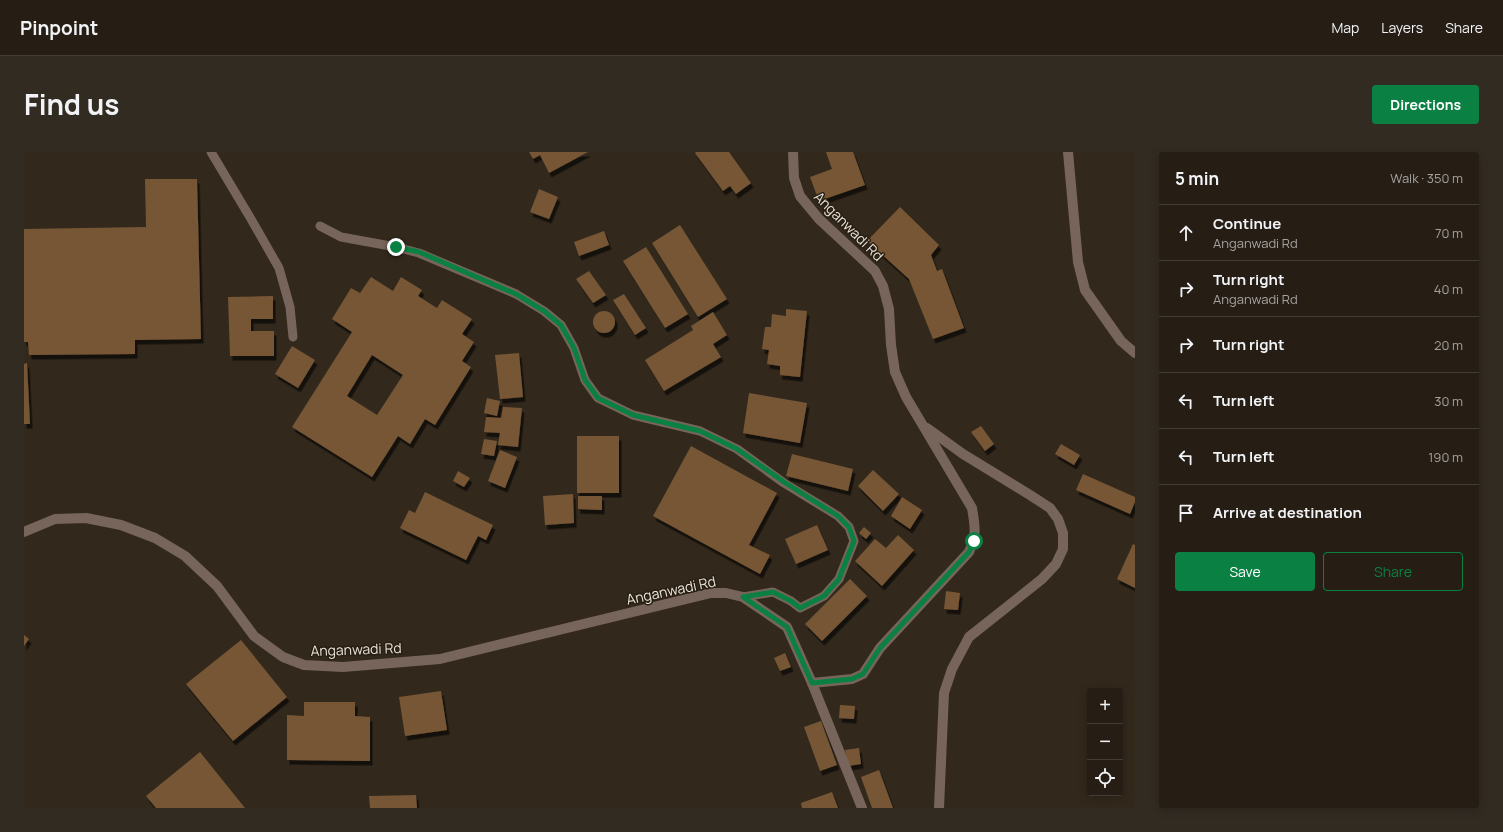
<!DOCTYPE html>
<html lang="en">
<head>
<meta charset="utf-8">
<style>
  :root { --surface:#261e15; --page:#322b22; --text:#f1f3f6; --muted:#a4a2a0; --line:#423c34; --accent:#0b8043 }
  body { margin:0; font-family:Manrope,sans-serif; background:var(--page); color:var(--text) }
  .controls { position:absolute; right:12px; bottom:12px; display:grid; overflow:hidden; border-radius:4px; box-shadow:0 2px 10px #0003 }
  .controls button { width:36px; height:36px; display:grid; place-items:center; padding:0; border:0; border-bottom:1px solid var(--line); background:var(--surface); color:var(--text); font:20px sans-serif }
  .stop { position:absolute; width:12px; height:12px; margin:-9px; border:3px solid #0b8043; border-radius:50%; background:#fff }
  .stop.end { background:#0b8043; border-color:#fff; box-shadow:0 1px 4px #0008 }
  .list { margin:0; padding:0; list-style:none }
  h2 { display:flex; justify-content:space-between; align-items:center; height:52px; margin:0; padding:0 16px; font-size:17px }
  h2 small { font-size:13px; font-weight:400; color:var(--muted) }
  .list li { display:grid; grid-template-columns:26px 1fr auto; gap:12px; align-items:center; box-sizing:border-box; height:56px; padding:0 16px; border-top:1px solid var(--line) }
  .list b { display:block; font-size:15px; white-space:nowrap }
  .list p { margin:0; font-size:13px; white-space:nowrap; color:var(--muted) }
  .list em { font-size:13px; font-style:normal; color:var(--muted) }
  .actions { display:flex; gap:8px; padding:12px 16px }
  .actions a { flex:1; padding:9px 0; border:1px solid var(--accent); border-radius:4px; text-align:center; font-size:14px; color:var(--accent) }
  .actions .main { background:var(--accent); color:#fff }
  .icon { flex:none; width:22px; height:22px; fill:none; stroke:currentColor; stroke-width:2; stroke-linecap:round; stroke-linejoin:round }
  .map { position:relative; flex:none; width:1111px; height:656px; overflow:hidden; border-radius:4px }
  header { display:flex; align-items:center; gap:24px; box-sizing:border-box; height:56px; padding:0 20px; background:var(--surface); border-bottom:1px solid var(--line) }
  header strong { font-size:19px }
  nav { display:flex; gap:22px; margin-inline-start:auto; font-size:14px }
  .intro { display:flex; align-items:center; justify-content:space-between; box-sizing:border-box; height:96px; padding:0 24px }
  h1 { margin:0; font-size:28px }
  .button { padding:10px 18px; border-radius:4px; background:var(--accent); color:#fff; font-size:14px; font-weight:700 }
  main { display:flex; gap:24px; padding:0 24px }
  aside { flex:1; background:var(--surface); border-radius:4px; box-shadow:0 2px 10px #0003 }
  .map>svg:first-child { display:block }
  .building { fill:#765636; fill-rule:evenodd; filter:url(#shadow) }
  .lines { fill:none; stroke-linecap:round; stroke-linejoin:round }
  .lane { stroke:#77655b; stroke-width:9 }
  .street { stroke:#77655b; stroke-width:10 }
  .route { stroke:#0b8043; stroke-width:5 }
  .labels { text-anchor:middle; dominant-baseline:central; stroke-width:3; stroke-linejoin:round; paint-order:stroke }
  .street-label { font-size:14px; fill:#eae4dc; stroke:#281f12 }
</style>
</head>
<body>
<header>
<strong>Pinpoint</strong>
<nav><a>Map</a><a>Layers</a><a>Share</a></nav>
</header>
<div class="intro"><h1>Find us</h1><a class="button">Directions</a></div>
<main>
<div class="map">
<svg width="1111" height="656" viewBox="0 0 1111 656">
  <defs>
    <filter id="shadow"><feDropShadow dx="2.5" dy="4.5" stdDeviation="0" flood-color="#0009"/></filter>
  </defs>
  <rect width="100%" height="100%" fill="#32281c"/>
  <!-- building -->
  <g class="building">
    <path d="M505,0H564L525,21L516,3L509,7Z"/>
    <path d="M672,0H705L727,31L712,42L706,34L699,39L671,1Z"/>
    <path d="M802,0H829L841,33L795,49L786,25L808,17Z"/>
    <path d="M121,27H173L177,187L111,188V202L5,203L4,190H0V77L122,75Z"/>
    <path d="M515,37L534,45L525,67L506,60Z"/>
    <path d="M876,55L915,93L907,103L913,119L918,117L940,176L909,187L885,127L843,89Z"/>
    <path d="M656,73L703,147L674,165L628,91Z"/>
    <path d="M580,79L585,93L555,104L550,90Z"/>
    <path d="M622,95L664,162L641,176L599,109Z"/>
    <path d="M565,119L582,143L569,151L552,127Z"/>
    <path d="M347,125L369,139L377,125L398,138L394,144L413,156L418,148L448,167L438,182L450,190L438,209L447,215L411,273L401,267L386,292L374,284L348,325L268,275L328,180L308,167L327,136L336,141ZM348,203L379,223L353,263L323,244Z"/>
    <path d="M600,142L622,176L611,183L589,148Z"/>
    <path d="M249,144V167H227V179H250V204H206L204,145Z"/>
    <path d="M762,157L783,159L776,225L756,223V214L743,212L745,198L738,197L741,175H747L748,162L762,164Z"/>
    <circle cx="580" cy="170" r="11"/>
    <path d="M689,160L703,183L689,192L697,205L640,239L621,208L669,178L667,174Z"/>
    <path d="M268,194L291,208L274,236L251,222Z"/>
    <path d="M495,201L499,245L476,247L471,203Z"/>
    <path d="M3,211L6,272H0V212Z"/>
    <path d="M725,241L783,251L776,291L719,281Z"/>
    <path d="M463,246L476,249L473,264L460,261Z"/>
    <path d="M479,255L498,256L494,295L474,293L476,281L460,280L462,265L477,266Z"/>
    <path d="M957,274L970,292L961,299L947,280Z"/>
    <rect x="553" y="284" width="42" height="57"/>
    <path d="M460,287L473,289L470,304L457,302Z"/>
    <path d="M1037,292L1056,303L1050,313L1031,302Z"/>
    <path d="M667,294L753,341L725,393L746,403L736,422L629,364Z"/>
    <path d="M476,298L493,305L481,336L464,329Z"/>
    <path d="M768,302L829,317L824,339L762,324Z"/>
    <path d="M849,318L875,342L859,359L834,334Z"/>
    <path d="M434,319L446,326L440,335L429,329Z"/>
    <path d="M1059,322L1111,345V350L1106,362L1052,338Z"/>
    <path d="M401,340L469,373L462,388L454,384L442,408L376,376L385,358L391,361Z"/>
    <path d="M549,342L550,371L521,373L519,344Z"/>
    <path d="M554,344H578V358L554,357Z"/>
    <path d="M878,345L898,358L886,377L867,364Z"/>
    <path d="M793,373L804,398L772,412L761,387Z"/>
    <path d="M840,375L847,381L842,387L835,381Z"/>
    <path d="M874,383L890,398L858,434L831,409L851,387L862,396Z"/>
    <path d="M1109,392L1111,393V436L1093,427Z"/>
    <path d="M826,427L843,444L798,489L781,472Z"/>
    <path d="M922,439L936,441L934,458L920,457Z"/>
    <path d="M0,483L5,487L0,494Z"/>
    <path d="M217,488L263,545L209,589L162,532Z"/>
    <path d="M761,501L767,515L756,519L750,506Z"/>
    <path d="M417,539L423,578L381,584L375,545Z"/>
    <path d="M280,550H331V564L346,565V609L263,608V563L280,564Z"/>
    <path d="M816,553L831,554L830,567L815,566Z"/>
    <path d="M797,569L813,613L796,619L780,575Z"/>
    <path d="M835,596L837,612L824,614L821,598Z"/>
    <path d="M176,600L221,656H132L122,644Z"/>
    <path d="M855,618L869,656H848L837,625Z"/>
    <path d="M808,640L814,656H778L777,651Z"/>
    <path d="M392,643L393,656H346L345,644Z"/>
  </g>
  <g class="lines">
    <!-- lane -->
    <g class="lane">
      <path d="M187,0L227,67L255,116L266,155L269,185"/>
      <path d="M296,74L317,85L372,95L395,101L492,142L520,159L537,173L550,196L561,228L574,246L609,263L676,279L713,297L760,331L814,364L825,375L830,389L815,427L800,444L776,456L767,449L749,440L719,445"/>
    </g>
    <!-- street -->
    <g class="street">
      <path d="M1044,0L1054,110L1061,138L1097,189L1111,201"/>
      <path d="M903,276L939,302L1006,343L1026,356L1034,367L1039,381V397L1032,412L1018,427L945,485L928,517L920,541L915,656"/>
      <path d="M0,380L31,367L62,366L97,373L131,386L161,404L193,434L230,484L259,505L280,513L319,515L416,507L687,441H702L719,445L763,475L788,531L828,527L839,522L856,496L945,400C953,383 951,374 948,356L882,245L871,220L867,193L865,157L859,134L851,119L795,67L776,44L770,26L769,0"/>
      <path d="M788,531L838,656"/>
    </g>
  </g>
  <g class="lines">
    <!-- route -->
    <path class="route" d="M372,95L395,100L492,142L520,159L537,173L550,196L561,228L574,246L609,263L676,279L713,297L760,330L814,364L825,375L830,389L815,427L800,444L776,456L767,449L749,440L719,445L763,475L788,531L828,527L839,522L856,496L945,400L950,389"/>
  </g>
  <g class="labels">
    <!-- street labels -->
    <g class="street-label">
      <text transform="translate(825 74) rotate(45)">Anganwadi Rd</text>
      <text transform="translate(647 438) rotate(-12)">Anganwadi Rd</text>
      <text transform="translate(332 497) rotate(-2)">Anganwadi Rd</text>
    </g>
  </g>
</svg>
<div class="controls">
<button>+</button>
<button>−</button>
<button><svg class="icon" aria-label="locate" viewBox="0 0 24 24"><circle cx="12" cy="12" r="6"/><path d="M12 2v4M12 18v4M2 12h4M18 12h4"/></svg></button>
</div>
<div class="stop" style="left:950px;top:389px"></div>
<div class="stop end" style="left:372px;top:95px"></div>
</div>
<aside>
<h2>5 min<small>Walk · 350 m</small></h2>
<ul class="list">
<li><svg class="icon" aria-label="ahead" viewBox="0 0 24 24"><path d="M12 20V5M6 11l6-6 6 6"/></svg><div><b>Continue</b><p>Anganwadi Rd</p></div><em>70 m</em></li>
<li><svg class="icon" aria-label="right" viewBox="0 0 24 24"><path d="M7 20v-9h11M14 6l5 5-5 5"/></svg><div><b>Turn right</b><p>Anganwadi Rd</p></div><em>40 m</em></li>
<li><svg class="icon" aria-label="right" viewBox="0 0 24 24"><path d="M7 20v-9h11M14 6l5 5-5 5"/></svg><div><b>Turn right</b></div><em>20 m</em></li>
<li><svg class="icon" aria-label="left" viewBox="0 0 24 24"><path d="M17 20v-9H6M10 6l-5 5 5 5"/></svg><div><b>Turn left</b></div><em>30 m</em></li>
<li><svg class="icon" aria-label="left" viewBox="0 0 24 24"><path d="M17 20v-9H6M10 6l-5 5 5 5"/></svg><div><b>Turn left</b></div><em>190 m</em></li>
<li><svg class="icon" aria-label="arrive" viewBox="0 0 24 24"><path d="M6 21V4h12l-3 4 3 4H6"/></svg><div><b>Arrive at destination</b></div></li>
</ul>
<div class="actions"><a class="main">Save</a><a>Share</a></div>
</aside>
</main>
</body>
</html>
